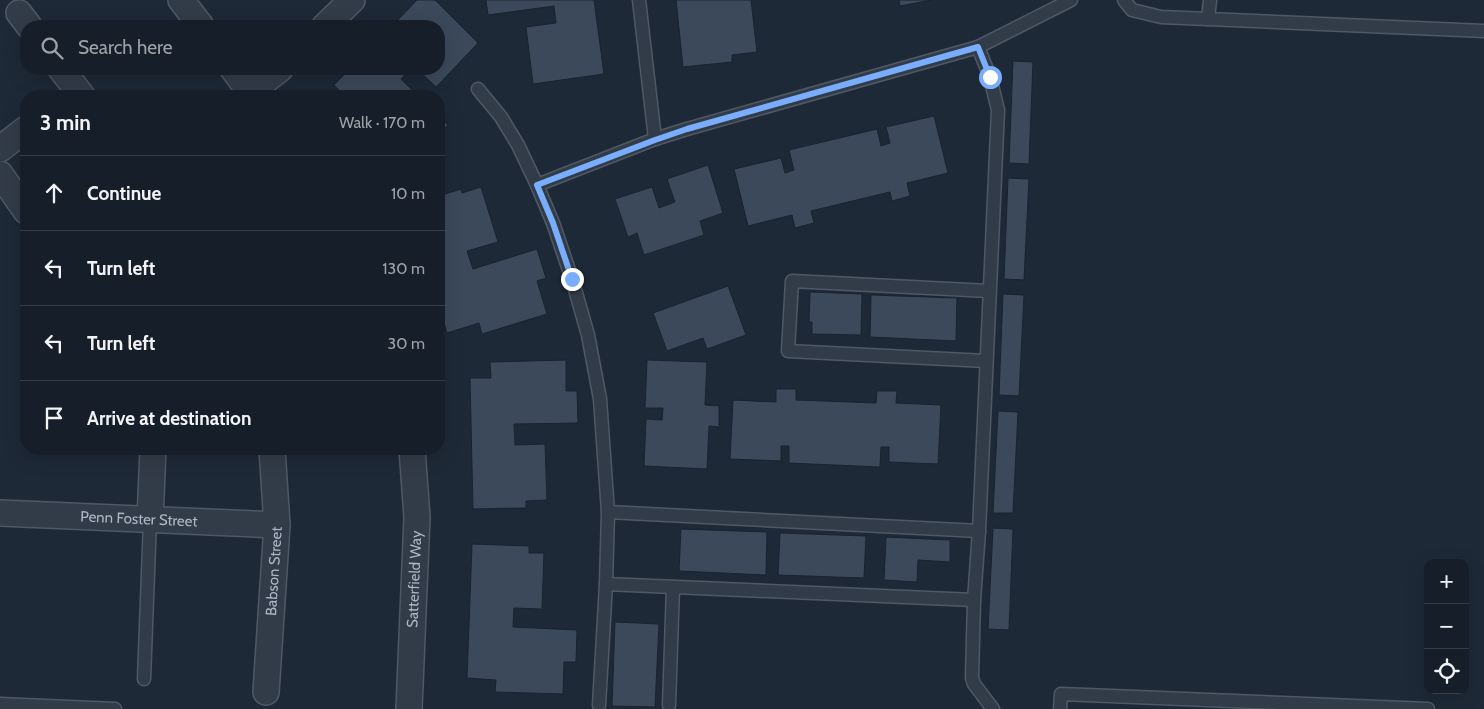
<!DOCTYPE html>
<html lang="en">
<head>
<meta charset="utf-8">
<style>
  :root { --surface:#161f29; --page:#1f2731; --text:#f1f3f6; --muted:#9ea2a8; --line:#353d46 }
  body { margin:0; font-family:Cabin,sans-serif; background:var(--page); color:var(--text) }
  .controls { position:absolute; right:15px; bottom:15px; display:grid; overflow:hidden; border-radius:10px; box-shadow:0 5px 20px #0002 }
  .controls button { width:45px; height:45px; display:grid; place-items:center; padding:0; border:0; border-bottom:1px solid var(--line); background:var(--surface); color:var(--text); font:25px sans-serif }
  .stop { position:absolute; width:15px; height:15px; margin:-11px; border:4px solid #79adfd; border-radius:50%; background:#fff }
  .stop.end { background:#79adfd; border-color:#fff; box-shadow:0 1px 5px #0008 }
  .list { margin:0; padding:0; list-style:none }
  h2 { display:flex; justify-content:space-between; align-items:center; height:65px; margin:0; padding:0 20px; font-size:21px }
  h2 small { font-size:16px; font-weight:400; color:var(--muted) }
  .list li { display:grid; grid-template-columns:32px 1fr auto; gap:15px; align-items:center; box-sizing:border-box; height:75px; padding:0 20px; border-top:1px solid var(--line) }
  .list b { display:block; font-size:19px; white-space:nowrap }
  .list em { font-size:16px; font-style:normal; color:var(--muted) }
  .icon { flex:none; width:28px; height:28px; fill:none; stroke:currentColor; stroke-width:2; stroke-linecap:round; stroke-linejoin:round }
  .map { position:relative; flex:none; width:1484px; height:709px; overflow:hidden }
  .search { position:absolute; background:var(--surface); box-shadow:0 5px 20px #0002; left:20px; top:20px; width:425px; height:55px; display:flex; align-items:center; gap:12px; box-sizing:border-box; padding:0 18px; border-radius:20px; color:var(--muted); font-size:19px }
  .panel { position:absolute; background:var(--surface); box-shadow:0 5px 20px #0002; left:20px; top:90px; width:425px; height:365px; border-radius:20px }
  .map>svg:first-child { display:block }
  .building { fill:#3c495a; stroke:#1a222e }
  .lines { fill:none; stroke-linecap:round; stroke-linejoin:round }
  .service-casing { stroke:#4f5966; stroke-width:15 }
  .minor-casing { stroke:#4f5966; stroke-width:28 }
  .service { stroke:#323b48; stroke-width:12 }
  .minor { stroke:#323b48; stroke-width:25 }
  .route { stroke:#79adfd; stroke-width:6 }
  .labels { text-anchor:middle; dominant-baseline:central; stroke-width:4.5; stroke-linejoin:round; paint-order:stroke }
  .street-label { font-size:15px; fill:#acb6c5; stroke:#18202c }
</style>
</head>
<body>
<div class="map">
<svg width="1484" height="709" viewBox="0 0 1484 709">
  <rect width="100%" height="100%" fill="#1e2937"/>
  <!-- building -->
  <g class="building">
    <path d="M417,0H435L478,43L436,87L417,69H439V26H392Z"/>
    <path d="M486,0H594L604,74L533,84L526,27L556,23L554,6L488,15Z"/>
    <path d="M676,0H751L757,52L732,55V62L683,67Z"/>
    <path d="M899,0H932L900,6Z"/>
    <path d="M1013,61L1033,62L1029,164L1009,163Z"/>
    <path d="M350,69H411L401,79L418,96H345L334,85Z"/>
    <path d="M934,116L948,173L907,183L910,196L892,201L890,192L811,211L814,223L795,228L792,215L748,226L734,169L781,158L785,173L794,170L789,150L877,129L881,146L890,143L886,127Z"/>
    <path d="M439,117L448,125L439,134Z"/>
    <path d="M708,165L723,213L700,221L704,235L644,255L637,233L628,237L615,199L652,187L659,208L675,202L667,179Z"/>
    <path d="M1008,178L1029,179L1024,280L1004,279Z"/>
    <path d="M481,187L498,242L467,251L473,269L537,249L546,278L537,281L547,314L482,334L479,323L447,333L439,305V196L461,189L462,193Z"/>
    <path d="M728,286L746,335L707,349L703,338L667,351L653,313Z"/>
    <path d="M810,292L862,294L861,335L812,334V322H809Z"/>
    <path d="M1003,294L1024,295L1019,396L999,395Z"/>
    <path d="M871,295L957,298L956,341L870,337Z"/>
    <path d="M566,360V391H577L578,423L514,424L515,445L545,444L547,500L526,501V508L473,509L470,378H491L490,362Z"/>
    <path d="M647,360L707,362L705,405L719,406V427L709,426L707,469L644,466L646,419L662,420L663,408H645Z"/>
    <path d="M776,389H796V400L876,403L877,391H897L896,403L941,405L938,464L889,462V447H881L880,467L789,463V446H781V461L730,459L733,400L776,402Z"/>
    <path d="M998,411L1018,412L1013,513H993Z"/>
    <path d="M993,528L1013,529L1009,630L988,629Z"/>
    <path d="M681,529L767,532L766,575L679,571Z"/>
    <path d="M780,533L866,536L864,578L778,575Z"/>
    <path d="M886,537L950,540V562L918,560L917,582L884,580Z"/>
    <path d="M472,544L529,546V553H544L542,609L514,608L513,627L577,630L576,662H564L563,694L495,692L496,680L467,678Z"/>
    <path d="M615,622L659,624L655,707L612,706Z"/>
  </g>
  <g class="lines">
    <!-- service casing -->
    <g class="service-casing">
      <g id="service">
        <path d="M639,0L655,139"/>
        <path d="M1124,0L1132,10L1161,17L1208,19"/>
        <path d="M1210,0L1208,19L1484,31"/>
        <path d="M978,47L1071,0"/>
        <path d="M478,89L501,117L518,145L537,185L553,223L572,279L588,335L600,399L608,512L606,584L599,705"/>
        <path d="M537,185L655,139L687,129L978,47L990,77L998,110L979,531L974,600L606,584"/>
        <path d="M986,361L788,351L792,281L989,291"/>
        <path d="M608,512L979,531"/>
        <path d="M974,600L972,678L974,684L993,709"/>
        <path d="M144,679L150,520"/>
        <path d="M0,704L115,709"/>
        <path d="M669,705L673,587"/>
        <path d="M1060,709L1061,694L1428,709"/>
      </g>
    </g>
    <!-- minor casing -->
    <g class="minor-casing">
      <g id="minor">
        <path d="M181,0L201,26"/>
        <path d="M19,13L29,26"/>
        <path d="M325,26L352,0"/>
        <path d="M61,69L82,96"/>
        <path d="M233,69L253,96"/>
        <path d="M245,96L280,69"/>
        <path d="M0,149L26,129"/>
        <path d="M0,174L26,211"/>
        <path id="s1" d="M0,513L277,525"/>
        <path d="M150,520L153,449"/>
        <path id="s2" d="M266,692L277,525L272,449"/>
        <path id="s3" d="M409,709L417,517L412,449"/>
      </g>
    </g>
    <!-- service -->
    <use href="#service" class="service"/>
    <!-- minor -->
    <use href="#minor" class="minor"/>
  </g>
  <g class="lines">
    <!-- route -->
    <path class="route" d="M572,279L553,223L537,185L655,140L687,129L978,47L990,77"/>
  </g>
  <g class="labels">
    <!-- street labels -->
    <g class="street-label">
      <text stroke="none"><textPath href="#s1" startOffset="139">Penn Foster Street</textPath></text>
      <text stroke="none"><textPath href="#s2" startOffset="121">Babson Street</textPath></text>
      <text stroke="none"><textPath href="#s3" startOffset="130">Satterfield Way</textPath></text>
    </g>
  </g>
</svg>
<div class="controls">
<button>+</button>
<button>−</button>
<button><svg class="icon" aria-label="locate" viewBox="0 0 24 24"><circle cx="12" cy="12" r="6"/><path d="M12 2v4M12 18v4M2 12h4M18 12h4"/></svg></button>
</div>
<div class="stop" style="left:990px;top:77px"></div>
<div class="stop end" style="left:572px;top:279px"></div>
<div class="search"><svg class="icon" aria-label="search" viewBox="0 0 24 24"><circle cx="10" cy="10" r="6"/><path d="M15 15l6 6"/></svg>Search here</div>
<section class="panel">
<h2>3 min<small>Walk · 170 m</small></h2>
<ul class="list">
<li><svg class="icon" aria-label="ahead" viewBox="0 0 24 24"><path d="M12 20V5M6 11l6-6 6 6"/></svg><div><b>Continue</b></div><em>10 m</em></li>
<li><svg class="icon" aria-label="left" viewBox="0 0 24 24"><path d="M17 20v-9H6M10 6l-5 5 5 5"/></svg><div><b>Turn left</b></div><em>130 m</em></li>
<li><svg class="icon" aria-label="left" viewBox="0 0 24 24"><path d="M17 20v-9H6M10 6l-5 5 5 5"/></svg><div><b>Turn left</b></div><em>30 m</em></li>
<li><svg class="icon" aria-label="arrive" viewBox="0 0 24 24"><path d="M6 21V4h12l-3 4 3 4H6"/></svg><div><b>Arrive at destination</b></div></li>
</ul>
</section>
</div>
</body>
</html>
